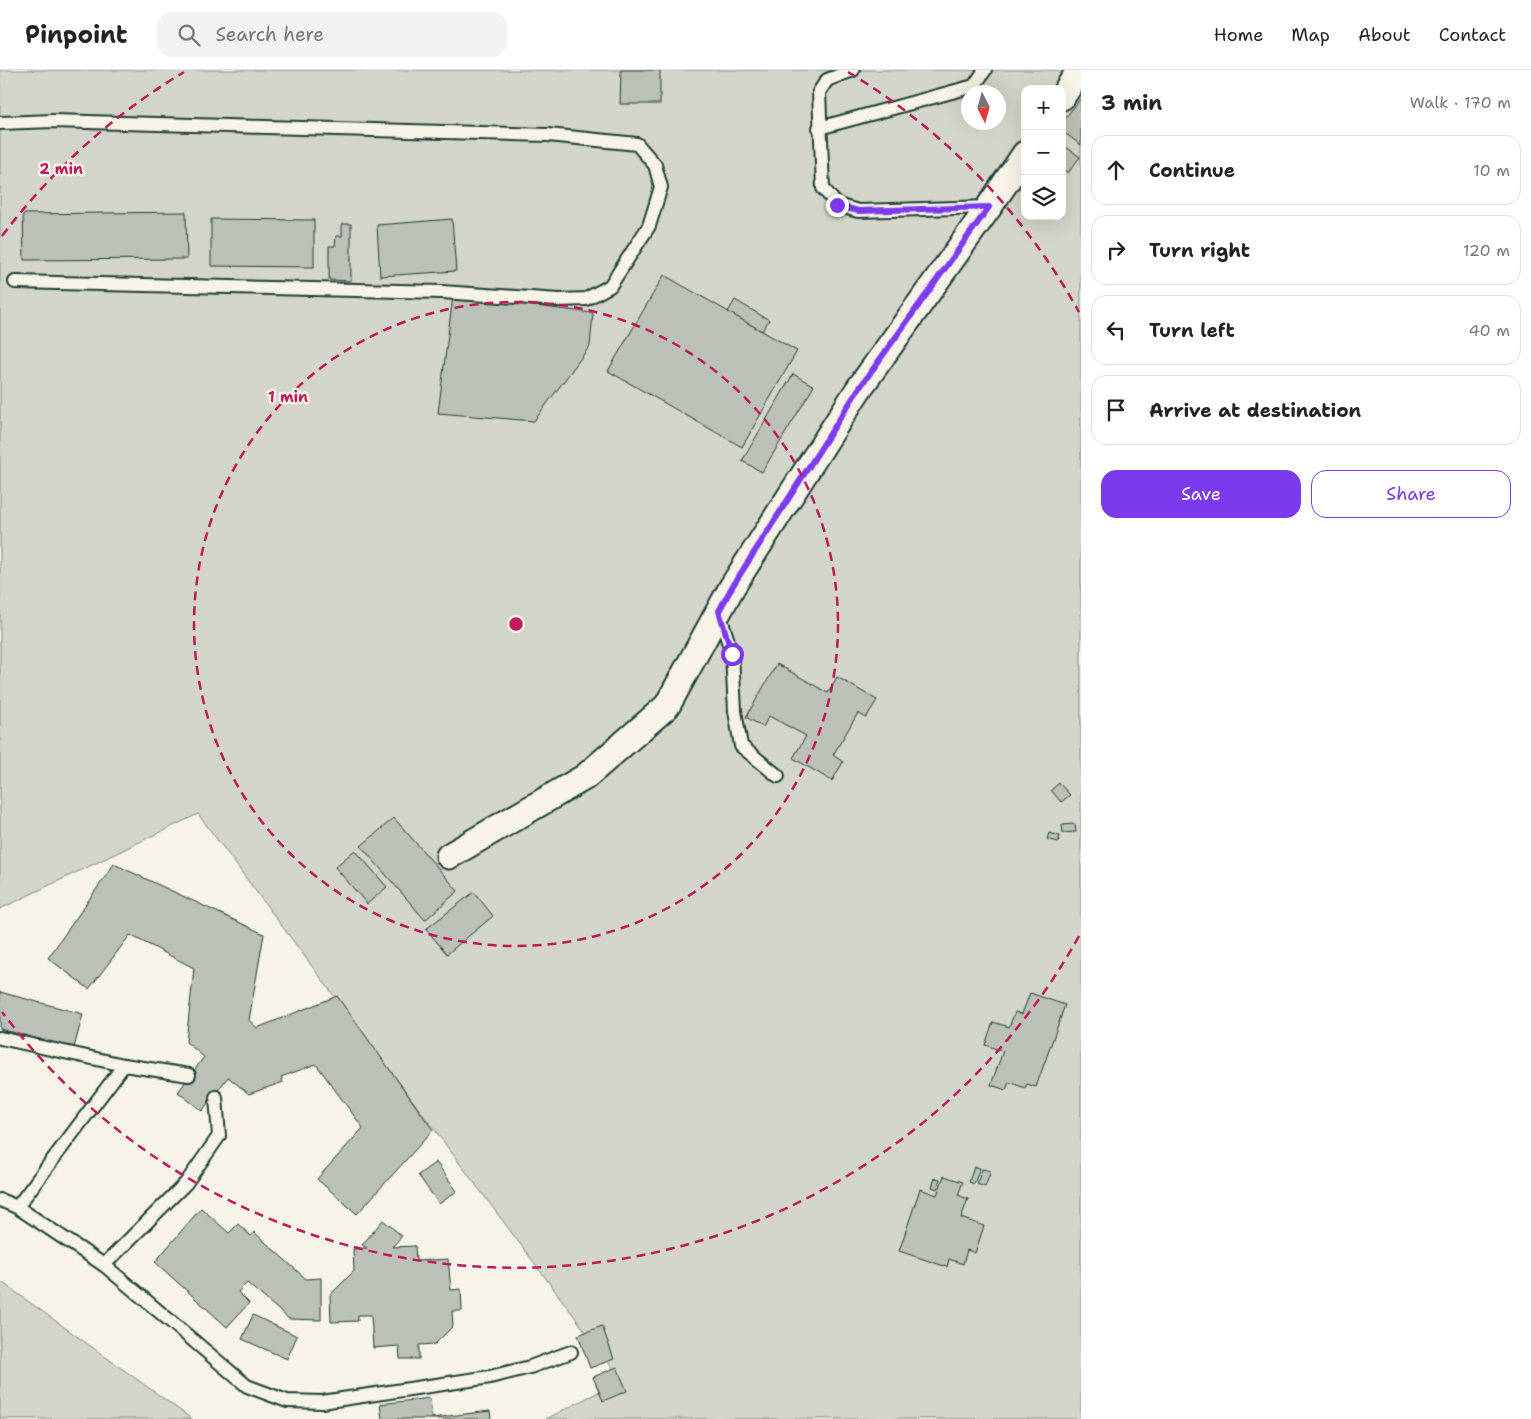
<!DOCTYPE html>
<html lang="en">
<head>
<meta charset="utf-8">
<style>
  :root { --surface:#fff; --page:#f2f2f2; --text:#222; --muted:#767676; --line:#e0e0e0; --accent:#7c3aed }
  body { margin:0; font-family:"Shantell Sans",sans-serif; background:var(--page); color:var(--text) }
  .controls { position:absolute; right:15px; top:15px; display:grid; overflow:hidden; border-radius:10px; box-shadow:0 5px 20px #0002 }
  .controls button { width:45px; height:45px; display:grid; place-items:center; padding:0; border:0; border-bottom:1px solid var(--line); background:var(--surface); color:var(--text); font:25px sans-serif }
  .compass { position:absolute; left:961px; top:15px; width:45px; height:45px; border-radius:50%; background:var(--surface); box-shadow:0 5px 20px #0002; rotate:174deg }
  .stop { position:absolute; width:15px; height:15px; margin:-11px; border:4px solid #7c3aed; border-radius:50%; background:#fff }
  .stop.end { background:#7c3aed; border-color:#fff; box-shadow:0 1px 5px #0008 }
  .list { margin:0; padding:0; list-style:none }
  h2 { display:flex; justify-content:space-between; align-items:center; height:65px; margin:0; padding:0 20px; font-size:21px }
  h2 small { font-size:16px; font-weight:400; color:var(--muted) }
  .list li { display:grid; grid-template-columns:32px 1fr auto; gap:15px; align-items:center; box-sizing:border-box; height:70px; margin:0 10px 10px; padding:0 10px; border:1px solid var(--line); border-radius:15px }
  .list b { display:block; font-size:19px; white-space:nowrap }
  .list em { font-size:16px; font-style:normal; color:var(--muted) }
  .actions { display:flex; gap:10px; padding:15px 20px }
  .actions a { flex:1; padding:11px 0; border:1px solid var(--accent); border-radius:15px; text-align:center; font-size:18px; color:var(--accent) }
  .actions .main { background:var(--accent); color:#fff }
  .icon { flex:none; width:28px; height:28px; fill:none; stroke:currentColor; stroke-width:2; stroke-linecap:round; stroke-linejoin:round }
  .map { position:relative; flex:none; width:1081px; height:1349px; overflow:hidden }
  header { display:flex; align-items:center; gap:30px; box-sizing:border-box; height:70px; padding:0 25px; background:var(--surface); border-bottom:1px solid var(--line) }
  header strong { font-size:24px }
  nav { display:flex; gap:28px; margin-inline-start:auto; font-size:18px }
  .search { width:350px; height:45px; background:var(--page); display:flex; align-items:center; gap:12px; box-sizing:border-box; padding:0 18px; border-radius:15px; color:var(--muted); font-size:19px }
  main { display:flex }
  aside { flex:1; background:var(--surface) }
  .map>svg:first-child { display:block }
  .green { fill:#d3d5ca; stroke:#79897f; fill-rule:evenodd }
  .building { fill:#bbc1b6; stroke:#1f3d34 }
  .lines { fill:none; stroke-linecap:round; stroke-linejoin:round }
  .service-casing { stroke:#1f3d34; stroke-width:16 }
  .minor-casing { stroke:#1f3d34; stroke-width:29 }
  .service { stroke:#f7f3e8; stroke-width:12 }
  .minor { stroke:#f7f3e8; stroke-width:25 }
  .route { stroke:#7c3aed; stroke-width:6 }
  .ring { fill:none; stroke:#c2185b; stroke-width:2.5; stroke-dasharray:9 6 }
  .centre { fill:#c2185b; stroke:#f7f3e8; stroke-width:2.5 }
  .ring-label { font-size:15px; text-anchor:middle; font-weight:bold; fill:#c2185b; stroke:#f7f3e8; stroke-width:5; stroke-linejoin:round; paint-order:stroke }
</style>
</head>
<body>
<header>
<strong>Pinpoint</strong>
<div class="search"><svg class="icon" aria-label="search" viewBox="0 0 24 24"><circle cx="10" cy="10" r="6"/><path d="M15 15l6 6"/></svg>Search here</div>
<nav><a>Home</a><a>Map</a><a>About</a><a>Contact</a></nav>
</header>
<main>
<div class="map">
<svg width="1081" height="1349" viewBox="0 0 1081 1349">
  <rect width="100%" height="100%" fill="#f7f3e8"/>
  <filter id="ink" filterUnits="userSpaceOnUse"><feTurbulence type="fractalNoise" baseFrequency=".02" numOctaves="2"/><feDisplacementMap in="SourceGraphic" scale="10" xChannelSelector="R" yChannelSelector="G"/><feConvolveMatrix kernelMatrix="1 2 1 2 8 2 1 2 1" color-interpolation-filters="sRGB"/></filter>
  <g filter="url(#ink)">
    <!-- green -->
    <g class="green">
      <path d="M0,0H1081V1349H546L622,1310L198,744L0,839ZM1025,19H1062V146H1025ZM968,22H998V52H968Z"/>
      <path d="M0,1211L192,1349H0Z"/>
    </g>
    <!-- building -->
    <g class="building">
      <path d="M621,0H660V34H620Z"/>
      <path d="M1081,28V75L1062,61V52Z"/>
      <path d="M1062,74L1080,87L1068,103L1062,99Z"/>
      <path d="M186,142L187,189L24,190L23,144Z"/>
      <path d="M211,149L314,150V197L211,196Z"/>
      <path d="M452,149L456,201L380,206L377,155Z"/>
      <path d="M342,154H351V211L329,210V176H335L336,166H342Z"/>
      <path d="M664,205L797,281L742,377L608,301Z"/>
      <path d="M453,226L593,243L590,276L534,351L438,343Z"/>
      <path d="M735,230L769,250L762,261L728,242Z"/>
      <path d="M793,304L814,316L762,402L742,391Z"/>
      <path d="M777,594L828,623L837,607L877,630L866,648L858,643L833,685L843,692L832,711L793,688L806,666L769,646L763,657L746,647Z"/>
      <path d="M1059,713L1070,725L1061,732L1051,720Z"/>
      <path d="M394,748L458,821L425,850L361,776Z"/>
      <path d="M1075,754L1076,762L1063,763L1062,755Z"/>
      <path d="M1049,763L1060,766L1058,772L1047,769Z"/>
      <path d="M355,780L387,817L367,834L335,797Z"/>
      <path d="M114,794L264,864L249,950L257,958L337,926L433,1060L357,1144L317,1109L363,1058L316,994L281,1007L283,1012L249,1024L228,1007L202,1041L178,1022L204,987L186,972L194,898L130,865L89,919L48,888Z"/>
      <path d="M474,822L493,846L447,884L426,859Z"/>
      <path d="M0,922L83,944L74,978L0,959Z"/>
      <path d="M1030,923L1065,935L1036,1017L1027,1014L1025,1018L1009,1012L1006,1020L991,1015L1003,981L985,975L993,952L1009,957L1015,942L1022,944Z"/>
      <path d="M436,1092L457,1121L439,1134L418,1105Z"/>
      <path d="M974,1097L980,1098L974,1114L969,1112Z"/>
      <path d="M982,1099L991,1101L985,1117L977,1114Z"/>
      <path d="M944,1106L963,1112L958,1125L968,1129L961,1148L984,1156L975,1183L967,1180L963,1194L949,1189L947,1197L899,1181L920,1119L937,1125Z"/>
      <path d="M935,1108L940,1109L937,1119L932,1117Z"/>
      <path d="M201,1138L229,1163L238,1154L251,1166L254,1162L306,1209L321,1208V1250L289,1249L247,1213L238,1222L249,1233L227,1257L155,1192Z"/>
      <path d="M383,1150L402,1166L392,1177L415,1176L416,1191L448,1189L451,1220L461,1219L462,1241H452L453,1256L435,1274L419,1275V1289H400L399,1276L373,1278L371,1245H358V1251L331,1252L330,1225L354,1201L353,1179L367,1178L362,1175Z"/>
      <path d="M253,1245L297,1266L287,1289L242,1269Z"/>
      <path d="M602,1256L614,1289L590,1298L578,1265Z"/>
      <path d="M617,1297L627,1321L603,1331L593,1307Z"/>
      <path d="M430,1328L432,1348L490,1341L491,1349H382L380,1334Z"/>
    </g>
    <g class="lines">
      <!-- service casing -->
      <g class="service-casing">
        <g id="service">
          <path d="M853,0L827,10L819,22L823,118L837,135L858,141L989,137"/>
          <path d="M0,53L53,51L548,65L637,74L655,95L661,117L649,156L610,216L586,229L559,230L442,222L15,212"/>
          <path d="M819,58L974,16L985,0"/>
          <path d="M719,542L732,584L735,641L741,676L778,706"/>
          <path d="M0,968L124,995"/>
          <path d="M0,1130L17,1137L104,1195L247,1316L287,1331L322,1332L490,1307L530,1297L571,1282"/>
          <path d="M17,1137L124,995L189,1005"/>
          <path d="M104,1195L186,1113L219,1066L216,1027"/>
        </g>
      </g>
      <!-- minor casing -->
      <g class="minor-casing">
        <g id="minor">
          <path d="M1062,27L1080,0"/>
          <path d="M449,786L585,707L667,636L732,517L858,320L989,137L1025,84"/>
        </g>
      </g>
      <!-- service -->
      <use href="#service" class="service"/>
      <!-- minor -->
      <use href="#minor" class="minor"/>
    </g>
  </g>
  <g class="lines" filter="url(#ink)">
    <!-- route -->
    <path class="route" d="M732,584L719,541L732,517L858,320L989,137L858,141L837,135"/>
  </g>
  <!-- distance rings -->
  <g class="ring">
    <circle cx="516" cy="554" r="322"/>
    <path d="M1079 866A644 644 0 0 1 2 942M2 166A644 644 0 0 1 184 2M848 2A644 644 0 0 1 1079 242"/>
  </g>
  <circle cx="516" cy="554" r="8" class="centre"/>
  <g class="ring-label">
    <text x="61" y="104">2 min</text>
    <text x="288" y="332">1 min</text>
  </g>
</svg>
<div class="controls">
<button>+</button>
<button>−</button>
<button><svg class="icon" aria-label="layers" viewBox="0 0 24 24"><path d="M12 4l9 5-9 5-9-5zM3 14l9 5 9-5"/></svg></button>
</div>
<svg class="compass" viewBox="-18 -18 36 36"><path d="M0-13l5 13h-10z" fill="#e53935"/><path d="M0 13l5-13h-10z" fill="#767676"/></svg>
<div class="stop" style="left:732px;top:584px"></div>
<div class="stop end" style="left:837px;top:135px"></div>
</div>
<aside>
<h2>3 min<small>Walk · 170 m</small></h2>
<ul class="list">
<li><svg class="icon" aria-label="ahead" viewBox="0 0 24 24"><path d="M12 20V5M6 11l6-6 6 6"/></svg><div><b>Continue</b></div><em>10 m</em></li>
<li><svg class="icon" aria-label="right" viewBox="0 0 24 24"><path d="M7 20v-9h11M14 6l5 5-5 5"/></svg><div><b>Turn right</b></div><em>120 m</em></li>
<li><svg class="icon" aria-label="left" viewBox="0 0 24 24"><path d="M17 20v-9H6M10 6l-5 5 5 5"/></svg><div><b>Turn left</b></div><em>40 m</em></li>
<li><svg class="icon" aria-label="arrive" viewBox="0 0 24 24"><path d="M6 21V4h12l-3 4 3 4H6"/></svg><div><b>Arrive at destination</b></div></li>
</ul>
<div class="actions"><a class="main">Save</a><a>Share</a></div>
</aside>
</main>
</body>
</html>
